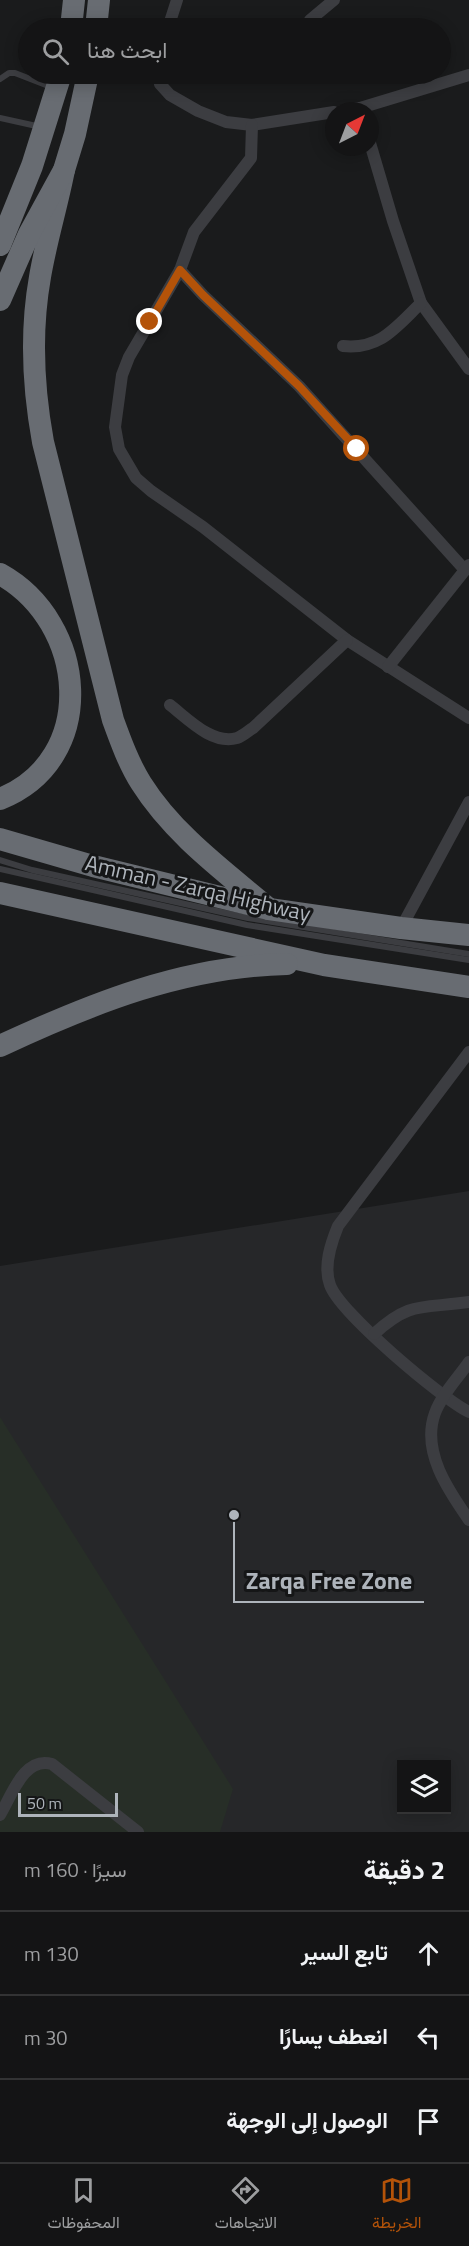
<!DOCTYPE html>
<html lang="ar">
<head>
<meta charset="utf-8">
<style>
  :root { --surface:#141415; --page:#212122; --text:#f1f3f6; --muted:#9d9ea0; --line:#333334; --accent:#b45309 }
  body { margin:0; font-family:"Titillium Web",Vazirmatn,sans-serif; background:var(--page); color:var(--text); direction:rtl }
  .controls { position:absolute; right:18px; bottom:18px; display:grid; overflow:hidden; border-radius:0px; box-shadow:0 3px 15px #0003 }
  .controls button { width:54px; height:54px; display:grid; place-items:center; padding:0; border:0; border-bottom:2px solid var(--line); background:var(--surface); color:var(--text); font:30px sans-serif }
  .compass { position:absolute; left:325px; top:102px; width:54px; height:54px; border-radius:50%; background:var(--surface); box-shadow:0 3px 15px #0003; rotate:42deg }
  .scale { position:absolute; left:18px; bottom:15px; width:100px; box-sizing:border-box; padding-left:6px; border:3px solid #aeb4bb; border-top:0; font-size:16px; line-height:21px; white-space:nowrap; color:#aeb4bb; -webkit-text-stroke:4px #151617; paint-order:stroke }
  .stop { position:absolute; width:18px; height:18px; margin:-14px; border:4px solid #b45309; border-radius:50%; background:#fff }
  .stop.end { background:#b45309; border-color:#fff; box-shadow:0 2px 6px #0008 }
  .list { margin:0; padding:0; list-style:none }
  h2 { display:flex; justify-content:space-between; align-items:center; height:78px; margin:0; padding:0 24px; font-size:26px }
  h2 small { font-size:20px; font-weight:400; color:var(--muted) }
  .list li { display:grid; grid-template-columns:39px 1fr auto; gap:18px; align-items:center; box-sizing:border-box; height:84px; padding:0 24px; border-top:2px solid var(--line) }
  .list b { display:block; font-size:22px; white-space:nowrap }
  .list em { font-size:20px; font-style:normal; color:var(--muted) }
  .icon { flex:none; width:33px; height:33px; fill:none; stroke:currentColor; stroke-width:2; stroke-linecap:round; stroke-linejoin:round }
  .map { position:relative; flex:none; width:469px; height:1832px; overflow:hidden; direction:ltr }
  .search { position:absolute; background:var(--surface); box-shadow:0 3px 15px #0003; left:18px; right:18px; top:18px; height:66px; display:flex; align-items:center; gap:15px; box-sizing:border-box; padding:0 21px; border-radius:33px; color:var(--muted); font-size:22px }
  .sheet { height:330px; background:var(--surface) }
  nav { display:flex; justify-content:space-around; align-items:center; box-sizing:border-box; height:84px; border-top:2px solid var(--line); background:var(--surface); font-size:16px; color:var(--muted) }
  nav a { display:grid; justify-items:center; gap:3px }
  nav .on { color:var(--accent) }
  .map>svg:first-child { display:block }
  .built { fill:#262729; fill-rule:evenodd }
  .green { fill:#272e27 }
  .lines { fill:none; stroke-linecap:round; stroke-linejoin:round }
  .lane { stroke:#3c3d41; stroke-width:6 }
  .street { stroke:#3c3d41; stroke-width:12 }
  .highway { stroke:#686c72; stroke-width:22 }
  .route { stroke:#b45309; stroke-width:8 }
  .labels { text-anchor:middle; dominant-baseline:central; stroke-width:6; stroke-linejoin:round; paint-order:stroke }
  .street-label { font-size:22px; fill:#aeb4bb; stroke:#151617 }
  .leader { fill:none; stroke:#aeb4bb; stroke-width:2 }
  .callout-dot { fill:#aeb4bb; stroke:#151617; stroke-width:2 }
  .callout-label { font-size:24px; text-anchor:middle; font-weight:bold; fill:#aeb4bb; stroke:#151617; stroke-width:6; stroke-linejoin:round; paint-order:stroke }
</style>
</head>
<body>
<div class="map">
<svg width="469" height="1832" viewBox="0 0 469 1832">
  <rect width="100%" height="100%" fill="#1a1b1c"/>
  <!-- built -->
  <path class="built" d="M469,1191V1832H0V1266ZM402,1764H446V1810H402Z"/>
  <!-- green -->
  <path class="green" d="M0,1417L233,1789L220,1832H0Z"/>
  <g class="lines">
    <!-- lane -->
    <g class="lane">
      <path d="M0,79L9,73H15L51,87"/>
      <path d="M0,118L41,127"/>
      <path d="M0,860L32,870L248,918L469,954"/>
      <path d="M0,869L247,925L469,960"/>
    </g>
    <!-- street -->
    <g class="street">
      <path d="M310,20L334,0"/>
      <path d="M168,28L177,0"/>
      <path d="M158,74L160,84L170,95L198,111L226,122L252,125L334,112"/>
      <path d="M342,111L360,108L469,75"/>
      <path d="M252,125L251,158L194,232L180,270L203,295L299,386L464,569"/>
      <path d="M370,143L393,221L421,303L469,369"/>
      <path d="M180,270L129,357L122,375L115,427L119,449L136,478L151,491L203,527L347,640L469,718"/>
      <path d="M343,346C380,350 396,327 421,303"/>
      <path d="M388,667L469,565"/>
      <path d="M170,705C188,719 212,745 237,738C243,736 248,731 253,728L347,640"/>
      <path d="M401,928L469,802"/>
      <path d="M469,1052L338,1226C331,1243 323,1266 330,1285C340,1313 441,1398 469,1412"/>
      <path d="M374,1334C411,1300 423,1309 469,1302"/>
      <path d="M469,1362C458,1378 442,1394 435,1413C421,1451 448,1490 469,1520"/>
      <path d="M0,1815C12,1795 24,1756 52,1764L138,1832"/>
    </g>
    <!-- highway -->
    <g class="highway">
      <path d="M71,28L74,0"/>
      <path d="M96,28L99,0"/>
      <path d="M64,170C57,206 46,241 40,277C30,333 33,387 43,442L113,720C121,742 129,764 141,783C173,834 224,871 269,909"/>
      <path d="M0,245L32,166L61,74"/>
      <path d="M0,300L29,234L64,170L75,134L88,74"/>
      <path d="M0,574C87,622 100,759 0,799"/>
      <path d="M0,839L93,866L269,909L401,928L469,935"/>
      <path d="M0,893L324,965L469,987"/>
      <path d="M0,1046C92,1003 185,966 287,964"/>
    </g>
  </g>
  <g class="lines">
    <!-- route -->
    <path class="route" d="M150,322L180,270L203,295L299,386L357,449"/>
  </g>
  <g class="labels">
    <!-- street labels -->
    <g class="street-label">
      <text transform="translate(198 888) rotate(13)">Amman - Zarqa Highway</text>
    </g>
  </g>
  <!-- callouts -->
  <path class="leader" d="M234 1515L234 1602H424"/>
  <circle class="callout-dot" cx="234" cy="1515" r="6"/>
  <g class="callout-label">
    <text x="329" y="1589">Zarqa Free Zone</text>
  </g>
</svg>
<div class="controls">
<button><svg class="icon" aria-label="layers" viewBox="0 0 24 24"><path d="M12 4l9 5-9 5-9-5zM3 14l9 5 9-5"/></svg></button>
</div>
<svg class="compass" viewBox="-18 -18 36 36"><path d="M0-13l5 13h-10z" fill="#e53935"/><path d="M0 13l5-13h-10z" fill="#9d9ea0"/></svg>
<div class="scale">50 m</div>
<div class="stop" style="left:357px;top:449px"></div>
<div class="stop end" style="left:150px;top:322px"></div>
<div class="search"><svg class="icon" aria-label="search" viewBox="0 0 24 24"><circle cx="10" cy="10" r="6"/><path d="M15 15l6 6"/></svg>ابحث هنا</div>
</div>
<section class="sheet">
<h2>2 دقيقة<small>سيرًا · 160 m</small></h2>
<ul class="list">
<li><svg class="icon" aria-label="ahead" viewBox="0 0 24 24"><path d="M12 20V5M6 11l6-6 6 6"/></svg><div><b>تابع السير</b></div><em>130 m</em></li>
<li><svg class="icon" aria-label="left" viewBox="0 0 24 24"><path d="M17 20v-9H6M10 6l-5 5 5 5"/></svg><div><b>انعطف يسارًا</b></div><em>30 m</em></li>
<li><svg class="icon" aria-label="arrive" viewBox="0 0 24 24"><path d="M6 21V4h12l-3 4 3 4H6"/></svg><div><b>الوصول إلى الوجهة</b></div></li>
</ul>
</section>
<nav>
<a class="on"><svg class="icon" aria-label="map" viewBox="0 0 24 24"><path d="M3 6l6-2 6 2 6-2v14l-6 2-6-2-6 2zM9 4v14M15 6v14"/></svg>الخريطة</a>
<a><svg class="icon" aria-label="directions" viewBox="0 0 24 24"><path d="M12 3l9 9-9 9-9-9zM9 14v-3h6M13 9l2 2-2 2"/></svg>الاتجاهات</a>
<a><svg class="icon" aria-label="saved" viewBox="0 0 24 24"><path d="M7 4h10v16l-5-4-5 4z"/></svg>المحفوظات</a>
</nav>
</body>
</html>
